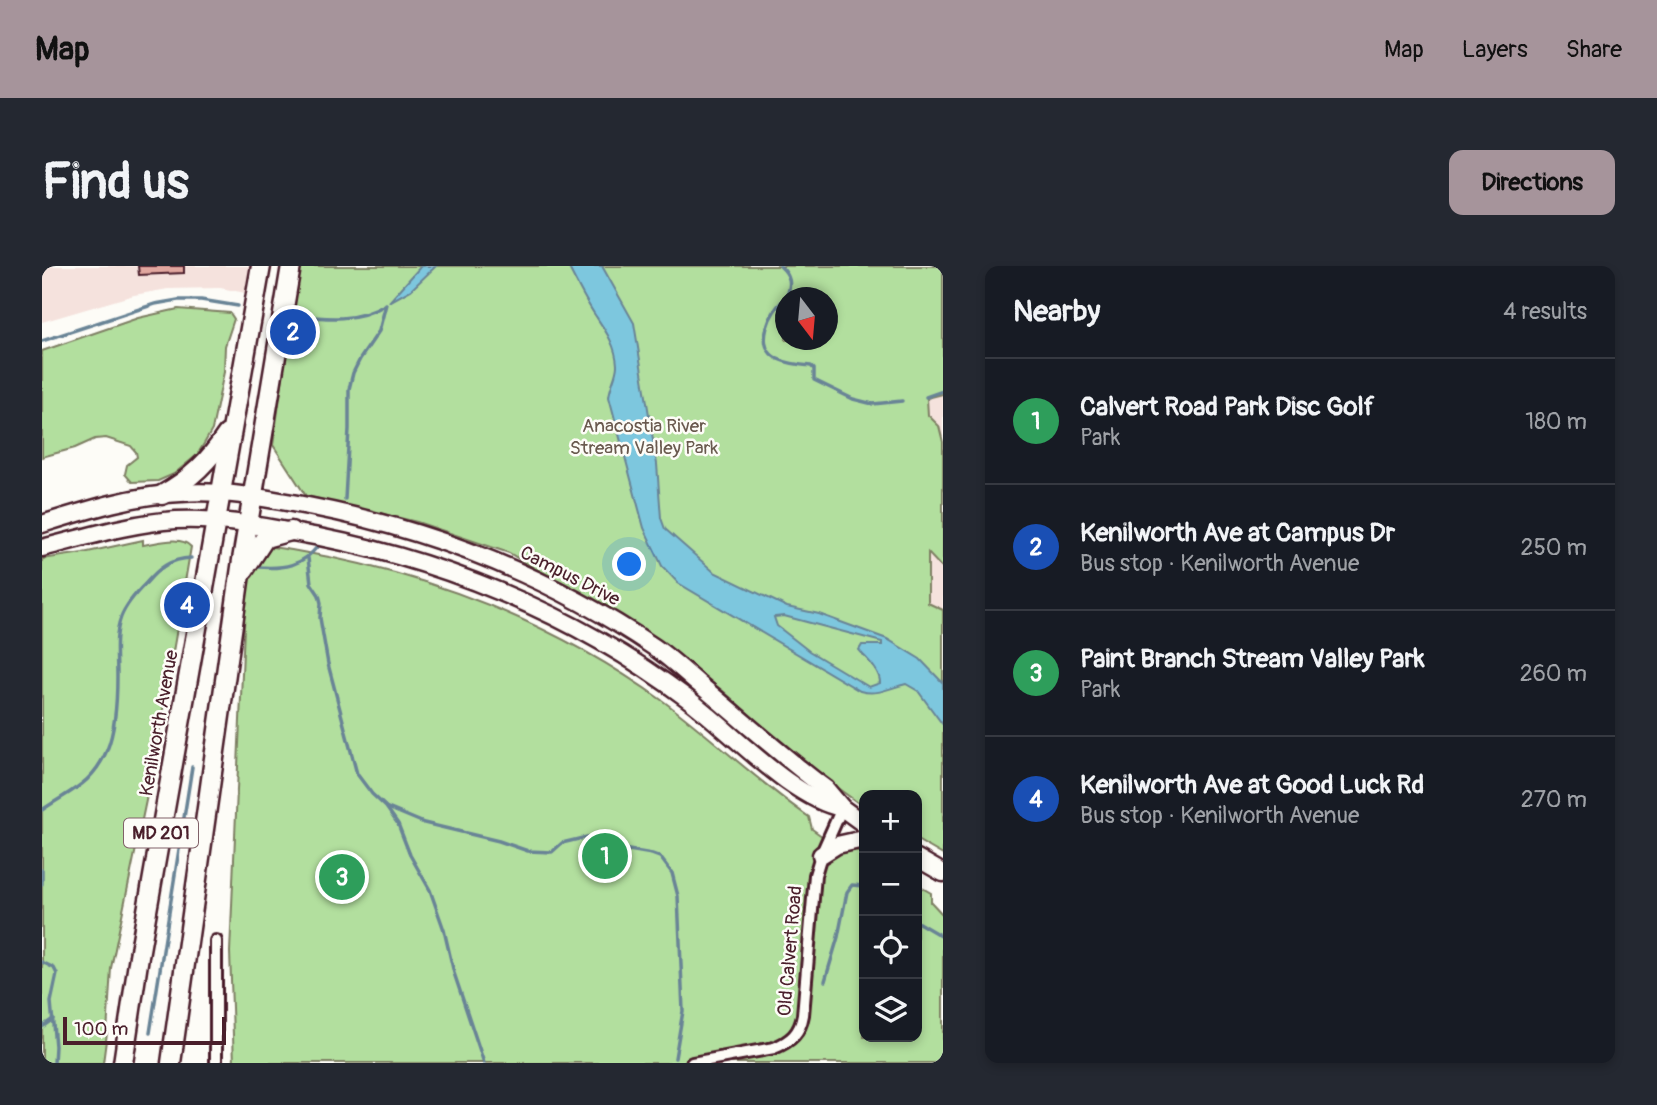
<!DOCTYPE html>
<html lang="en">
<head>
<meta charset="utf-8">
<style>
  :root { --surface:#171b24; --page:#242831; --text:#f1f3f6; --muted:#9ea1a6; --line:#363941; --accent:#a6949b }
  body { margin:0; font-family:Pangolin,sans-serif; background:var(--page); color:var(--text) }
  .controls { position:absolute; right:21px; bottom:21px; display:grid; overflow:hidden; border-radius:14px; box-shadow:0 4px 10px #0003 }
  .controls button { width:63px; height:63px; display:grid; place-items:center; padding:0; border:0; border-bottom:2px solid var(--line); background:var(--surface); color:var(--text); font:35px sans-serif }
  .compass { position:absolute; left:733px; top:21px; width:63px; height:63px; border-radius:50%; background:var(--surface); box-shadow:0 4px 10px #0003; rotate:164deg }
  .scale { position:absolute; left:21px; bottom:18px; width:163px; box-sizing:border-box; padding-left:7px; border:4px solid #4a1f2b; border-top:0; font-size:19px; line-height:24px; white-space:nowrap; color:#4a1f2b; -webkit-text-stroke:5px #fdfcf7; paint-order:stroke }
  .you { position:absolute; left:588px; top:299px; width:24px; height:24px; margin:-18px; border:5px solid #fff; border-radius:50%; background:#1a73e8; box-shadow:0 0 0 10px #1a73e833 }
  .badge { display:grid; place-items:center; width:46px; height:46px; border-radius:50%; background:var(--accent); color:#fff; font-size:23px; font-weight:700 }
  .pin { position:absolute; translate:-50% -50%; border:4px solid #fff; box-shadow:0 2px 7px #0006 }
  .list { margin:0; padding:0; list-style:none }
  h2 { display:flex; justify-content:space-between; align-items:center; height:91px; margin:0; padding:0 28px; font-size:30px }
  h2 small { font-size:23px; font-weight:400; color:var(--muted) }
  .list li { display:grid; grid-template-columns:46px 1fr auto; gap:21px; align-items:center; box-sizing:border-box; height:126px; padding:0 28px; border-top:2px solid var(--line) }
  .list b { display:block; font-size:26px; white-space:nowrap }
  .list p { margin:0; font-size:23px; white-space:nowrap; color:var(--muted) }
  .list em { font-size:23px; font-style:normal; color:var(--muted) }
  .icon { flex:none; width:38px; height:38px; fill:none; stroke:currentColor; stroke-width:2; stroke-linecap:round; stroke-linejoin:round }
  .map { position:relative; flex:none; width:901px; height:797px; overflow:hidden; border-radius:14px }
  header { display:flex; align-items:center; gap:42px; box-sizing:border-box; height:98px; padding:0 35px; background:var(--accent); color:#111 }
  header strong { font-size:33px }
  nav { display:flex; gap:38px; margin-inline-start:auto; font-size:24px }
  .intro { display:flex; align-items:center; justify-content:space-between; box-sizing:border-box; height:168px; padding:0 42px }
  h1 { margin:0; font-size:49px }
  .button { padding:18px 32px; border-radius:14px; background:var(--accent); color:#111; font-size:24px; font-weight:700 }
  main { display:flex; gap:42px; padding:0 42px }
  aside { flex:1; background:var(--surface); border-radius:14px; box-shadow:0 4px 10px #0003 }
  .map>svg:first-child { display:block }
  .built { fill:#f5e2dd }
  .green { fill:#b2df9e; stroke:#7e7f64; stroke-width:2; fill-rule:evenodd }
  .water { fill:#7dc7de; stroke:#698496; stroke-width:2; fill-rule:evenodd }
  .lines { fill:none; stroke-linecap:round; stroke-linejoin:round }
  .stream { stroke:#698496; stroke-width:3.5 }
  .building { fill:#e1a79f; stroke:#4a1f2b; stroke-width:2 }
  .minor-casing { stroke:#4a1f2b; stroke-width:16 }
  .secondary-casing { stroke:#4a1f2b; stroke-width:21 }
  .primary-casing { stroke:#4a1f2b; stroke-width:23 }
  .minor { stroke:#fdfcf7; stroke-width:10 }
  .secondary { stroke:#fdfcf7; stroke-width:16 }
  .primary { stroke:#fdfcf7; stroke-width:18 }
  .labels { text-anchor:middle; dominant-baseline:central; stroke-width:5; stroke-linejoin:round; paint-order:stroke }
  .shield { fill:#fdfcf7; stroke:#806168; stroke-width:2 }
  .shield-label { font-size:18px; font-weight:bold; fill:#4a1f2b }
  .park-label { font-size:19px; fill:#69594e; stroke:#fdfcf7 }
  .street-label { font-size:19px; fill:#4a1f2b; stroke:#fdfcf7 }
</style>
</head>
<body>
<header>
<strong>Map</strong>
<nav><a>Map</a><a>Layers</a><a>Share</a></nav>
</header>
<div class="intro"><h1>Find us</h1><a class="button">Directions</a></div>
<main>
<div class="map">
<svg width="901" height="797" viewBox="0 0 901 797">
  <rect width="100%" height="100%" fill="#fdfcf7"/>
  <filter id="ink" filterUnits="userSpaceOnUse"><feTurbulence type="fractalNoise" baseFrequency=".0143" numOctaves="2"/><feDisplacementMap in="SourceGraphic" scale="14" xChannelSelector="R" yChannelSelector="G"/><feConvolveMatrix kernelMatrix="1 2 1 2 8 2 1 2 1" color-interpolation-filters="sRGB"/></filter>
  <g filter="url(#ink)">
    <!-- built -->
    <g class="built">
      <path d="M0,0H219L214,29L178,22L126,23L92,29L0,56Z"/>
      <path d="M901,128V344L886,337L885,132Z"/>
    </g>
    <!-- green -->
    <g class="green">
      <path d="M257,0H901V128L885,132L886,149L897,160L901,176V303L886,287V337L901,344V589L875,574V529H822V541L769,503L681,425L618,378L467,287L375,256L264,230L231,179ZM744,32H786V74H744Z"/>
      <path d="M136,43L188,47L192,53L183,80L182,106L170,164L163,176L155,189L132,208L116,215L90,216L83,208L85,199L95,191L94,186L89,180L64,172L53,173L33,182L0,191V85L96,52Z"/>
      <path d="M101,274V279C116,277 139,269 149,281L112,496L69,702L65,767L61,797H0V293L41,287Z"/>
      <path d="M217,279C363,299 501,349 621,435C671,472 716,516 767,551L770,563L802,586L813,583L822,589V771H875V619L889,627V636L901,649V797H192L188,686L205,292Z"/>
    </g>
    <!-- water -->
    <g class="water">
      <path d="M379,0H394L369,24L347,36Z"/>
      <path d="M526,0H560L592,57L615,198L619,252L623,263L672,306L745,341L777,348L845,373L878,393L901,417V459L876,425L864,418C847,422 835,430 818,425L636,317L620,300L602,262L567,131C568,120 575,109 575,99C574,79 563,64 553,49C543,34 534,16 526,0ZM742,350L840,376V379H820L817,384C825,394 838,404 838,417L827,421L767,385L735,360L732,351Z"/>
    </g>
    <g class="lines">
      <!-- stream -->
      <g class="stream">
        <path d="M738,0C749,10 750,18 744,32"/>
        <path d="M744,32C728,44 711,81 736,93C747,98 757,99 769,100L772,103V114L811,133L831,138L860,135"/>
        <path d="M254,49C285,53 315,56 343,39"/>
        <path d="M0,75L113,38L136,34H159L196,40"/>
        <path d="M884,131L901,125"/>
        <path d="M303,233L307,163V123L311,107L318,93L337,65L344,38"/>
        <path d="M266,292L269,317L277,329L279,337L278,352L286,398L315,508L330,528L344,541L356,558L368,589L388,624L402,664L412,707L442,797"/>
        <path d="M216,301C242,303 260,300 276,280"/>
        <path d="M346,542L382,557L457,575L486,585L510,586L520,577L545,571L575,582L610,588L618,591L630,607L636,630L641,745L633,792"/>
        <path d="M0,544C29,524 50,519 65,484C74,462 75,433 75,410C75,390 72,370 79,351C84,338 94,327 104,317C117,302 128,293 149,292"/>
        <path d="M0,604V618"/>
        <path d="M875,656L899,670"/>
        <path d="M0,696L12,702L15,708L9,736L13,780L12,797"/>
        <path d="M783,715L796,671L805,626L810,619L822,620"/>
        <path d="M0,761L11,753"/>
        <path d="M108,767L150,501"/>
      </g>
    </g>
    <!-- building -->
    <path class="building" d="M96,0H142V7L97,9Z"/>
    <g class="lines">
      <!-- minor casing -->
      <g class="minor-casing">
        <g id="minor">
          <path d="M174,675V797"/>
          <path d="M650,797L732,782C749,775 758,767 761,749L773,609L779,589L800,542"/>
        </g>
      </g>
      <!-- secondary casing -->
      <g class="secondary-casing">
        <g id="secondary">
          <path d="M0,258C45,244 92,229 139,227C182,224 224,232 266,240C390,264 507,310 612,381C628,392 642,405 657,418C699,453 740,490 784,523L800,542L822,558"/>
          <path d="M0,282C44,271 89,257 134,254C174,252 212,259 250,266C392,290 531,346 646,433C688,464 750,533 800,542"/>
          <path d="M779,589L795,579L822,573"/>
          <path d="M875,592L901,607"/>
        </g>
      </g>
      <!-- primary casing -->
      <g class="primary-casing">
        <g id="primary">
          <path d="M120,229C149,213 167,195 185,168"/>
          <path d="M202,304L223,272L249,265"/>
          <path d="M81,797L97,690L219,0"/>
          <path d="M129,797L200,294L249,0"/>
        </g>
      </g>
      <!-- minor -->
      <use href="#minor" class="minor"/>
      <!-- secondary -->
      <use href="#secondary" class="secondary"/>
      <!-- primary -->
      <use href="#primary" class="primary"/>
    </g>
  </g>
  <g class="labels">
    <!-- shield labels -->
    <rect class="shield" x="82" y="552.5" width="74" height="29" rx="5"/>
    <g class="shield-label">
      <text x="119" y="567">MD 201</text>
    </g>
    <!-- park labels -->
    <g class="park-label">
      <text x="602" y="160">Anacostia River<tspan x="602" dy="22">Stream Valley Park</tspan></text>
    </g>
    <!-- street labels -->
    <g class="street-label">
      <text transform="translate(528 310) rotate(27)">Campus Drive</text>
      <text transform="translate(117 457) rotate(-80)">Kenilworth Avenue</text>
      <text transform="translate(748 685) rotate(-85)">Old Calvert Road</text>
    </g>
  </g>
</svg>
<div class="controls">
<button>+</button>
<button>−</button>
<button><svg class="icon" aria-label="locate" viewBox="0 0 24 24"><circle cx="12" cy="12" r="6"/><path d="M12 2v4M12 18v4M2 12h4M18 12h4"/></svg></button>
<button><svg class="icon" aria-label="layers" viewBox="0 0 24 24"><path d="M12 4l9 5-9 5-9-5zM3 14l9 5 9-5"/></svg></button>
</div>
<svg class="compass" viewBox="-18 -18 36 36"><path d="M0-13l5 13h-10z" fill="#e53935"/><path d="M0 13l5-13h-10z" fill="#9ea1a6"/></svg>
<div class="scale">100 m</div>
<div class="you"></div>
<div class="pin badge" style="left:563px;top:590px;background:#2e9e5b">1</div>
<div class="pin badge" style="left:251px;top:66px;background:#1a4fb4">2</div>
<div class="pin badge" style="left:300px;top:611px;background:#2e9e5b">3</div>
<div class="pin badge" style="left:145px;top:339px;background:#1a4fb4">4</div>
</div>
<aside>
<h2>Nearby<small>4 results</small></h2>
<ul class="list">
<li><span class="badge" style="background:#2e9e5b">1</span><div><b>Calvert Road Park Disc Golf</b><p>Park</p></div><em>180 m</em></li>
<li><span class="badge" style="background:#1a4fb4">2</span><div><b>Kenilworth Ave at Campus Dr</b><p>Bus stop · Kenilworth Avenue</p></div><em>250 m</em></li>
<li><span class="badge" style="background:#2e9e5b">3</span><div><b>Paint Branch Stream Valley Park</b><p>Park</p></div><em>260 m</em></li>
<li><span class="badge" style="background:#1a4fb4">4</span><div><b>Kenilworth Ave at Good Luck Rd</b><p>Bus stop · Kenilworth Avenue</p></div><em>270 m</em></li>
</ul>
</aside>
</main>
</body>
</html>
